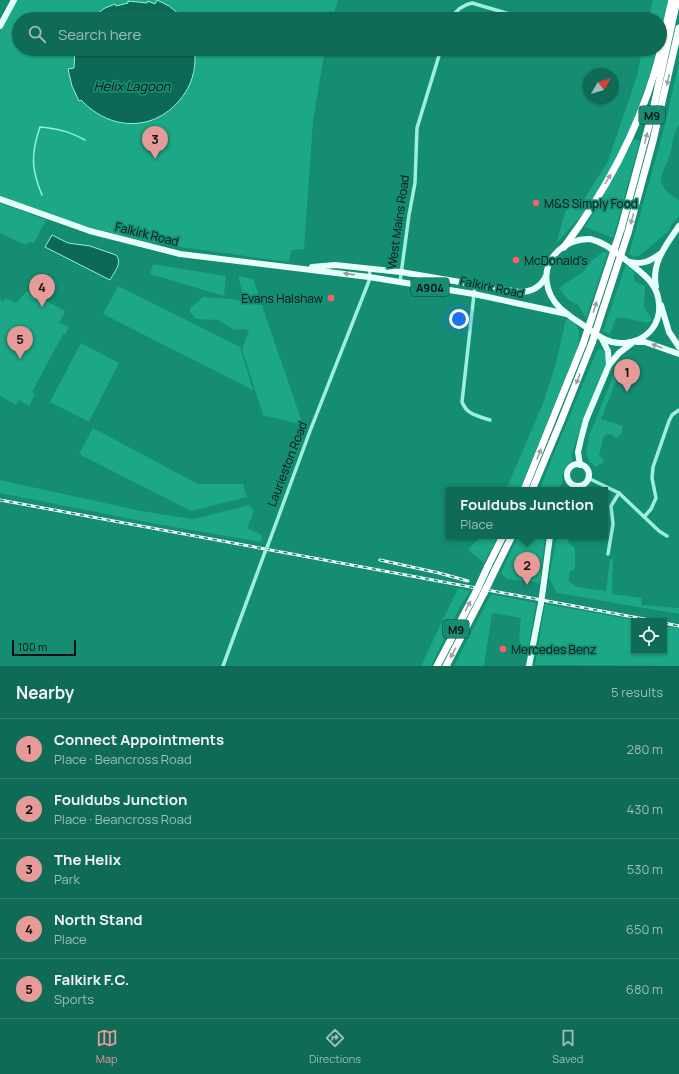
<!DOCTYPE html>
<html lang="en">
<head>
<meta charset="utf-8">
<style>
  :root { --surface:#0f6a56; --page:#1d7260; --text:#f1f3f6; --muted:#9bbfb9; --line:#2f7d6c; --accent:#e69b98 }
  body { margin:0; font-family:Manrope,sans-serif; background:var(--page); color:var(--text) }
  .controls { position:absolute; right:12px; bottom:12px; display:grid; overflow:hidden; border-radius:0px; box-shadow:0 1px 3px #0004 }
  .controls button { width:36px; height:36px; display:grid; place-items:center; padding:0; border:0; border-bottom:1px solid var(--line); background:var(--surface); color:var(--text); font:20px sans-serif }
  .compass { position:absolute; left:583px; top:68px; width:36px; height:36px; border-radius:50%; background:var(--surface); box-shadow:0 1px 3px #0004; rotate:52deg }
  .scale { position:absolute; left:12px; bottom:10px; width:64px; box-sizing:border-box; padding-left:4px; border:2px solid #111; border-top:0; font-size:11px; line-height:14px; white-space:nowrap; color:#111; -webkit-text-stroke:3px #148d72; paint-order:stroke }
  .you { position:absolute; left:459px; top:319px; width:14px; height:14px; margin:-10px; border:3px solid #fff; border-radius:50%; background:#1a73e8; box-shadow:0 0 0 6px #1a73e833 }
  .badge { display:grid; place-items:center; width:26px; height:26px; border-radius:50%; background:var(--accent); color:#111; font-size:13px; font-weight:700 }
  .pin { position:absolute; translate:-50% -33px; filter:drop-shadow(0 1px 2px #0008) }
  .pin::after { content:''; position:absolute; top:21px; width:14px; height:12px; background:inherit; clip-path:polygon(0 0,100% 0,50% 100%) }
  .popup { position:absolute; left:446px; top:487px; width:162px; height:52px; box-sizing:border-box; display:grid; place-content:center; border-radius:0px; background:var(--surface); filter:drop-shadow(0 1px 3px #0005); font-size:13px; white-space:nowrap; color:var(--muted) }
  .popup b { font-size:15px; color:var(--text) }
  .popup::after { content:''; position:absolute; left:50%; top:100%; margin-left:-8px; border:8px solid transparent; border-top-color:var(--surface) }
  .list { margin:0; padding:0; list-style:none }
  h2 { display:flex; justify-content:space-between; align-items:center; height:52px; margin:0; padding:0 16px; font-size:17px }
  h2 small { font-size:13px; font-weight:400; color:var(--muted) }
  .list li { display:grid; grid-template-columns:26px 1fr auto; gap:12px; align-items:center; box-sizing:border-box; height:60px; padding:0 16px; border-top:1px solid var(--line) }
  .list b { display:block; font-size:15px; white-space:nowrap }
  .list p { margin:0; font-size:13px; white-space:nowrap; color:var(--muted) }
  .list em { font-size:13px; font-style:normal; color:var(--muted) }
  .icon { flex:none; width:22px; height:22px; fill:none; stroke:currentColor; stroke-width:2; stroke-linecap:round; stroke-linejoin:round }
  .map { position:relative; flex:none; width:679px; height:666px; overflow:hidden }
  .search { position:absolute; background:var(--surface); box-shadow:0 1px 3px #0004; left:12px; right:12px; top:12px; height:44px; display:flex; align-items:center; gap:10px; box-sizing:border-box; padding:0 14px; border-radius:22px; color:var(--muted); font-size:15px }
  .sheet { height:352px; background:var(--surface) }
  nav { display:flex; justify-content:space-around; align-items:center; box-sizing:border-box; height:56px; border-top:1px solid var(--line); background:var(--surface); font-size:11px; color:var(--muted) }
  nav a { display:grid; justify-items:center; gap:2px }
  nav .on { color:var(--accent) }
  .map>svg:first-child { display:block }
  .green { fill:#1ca786 }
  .water { fill:#0d6955; stroke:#90f3da }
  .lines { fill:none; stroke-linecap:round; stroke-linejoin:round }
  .stream { stroke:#90f3da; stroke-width:1.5 }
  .minor { stroke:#9ef0dc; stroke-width:3.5 }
  .primary { stroke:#e7fffb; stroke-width:6 }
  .motorway { stroke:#fff; stroke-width:7 }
  .rail-casing { stroke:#fff; stroke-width:3 }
  .rail { stroke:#148d72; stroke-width:1.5; stroke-dasharray:4.5; stroke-linecap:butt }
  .minor-bridge { stroke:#9ef0dc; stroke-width:3.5 }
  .primary-bridge { stroke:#e7fffb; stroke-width:6 }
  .motorway-bridge { stroke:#fff; stroke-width:7 }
  .oneway { fill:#a0a0a0 }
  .oneway2 { fill:#91a09d }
  .poi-dot { fill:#ff5d6a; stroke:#148d72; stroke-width:1.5 }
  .labels { text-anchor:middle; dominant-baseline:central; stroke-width:3.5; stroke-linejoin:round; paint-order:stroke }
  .shield { fill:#148d72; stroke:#12362e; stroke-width:1 }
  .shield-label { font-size:11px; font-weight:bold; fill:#111 }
  .poi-label { font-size:12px; fill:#111; stroke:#148d72; text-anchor:start }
  .street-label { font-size:12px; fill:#111; stroke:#148d72 }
  .water-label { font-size:13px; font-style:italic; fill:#111; stroke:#148d72 }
</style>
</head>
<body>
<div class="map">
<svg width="679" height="666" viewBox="0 0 679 666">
  <rect width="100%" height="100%" fill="#148d72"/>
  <!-- green -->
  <g class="green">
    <path d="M14,0H338L332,19H19V49H325L313,121L304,249L291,250L289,262L174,246L145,241L48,217L0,196V32Z"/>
    <path d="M653,0H668L660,34V19H649Z"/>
    <path d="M642,49H656L653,65L634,120L617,158L586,210L556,244L568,202L580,206L608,161L637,76Z"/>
    <path d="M679,63V125C672,135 673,144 670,155C668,162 663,169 661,176C659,187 671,196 679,200V217L671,225L669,231L640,255L634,257L629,254L663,132Z"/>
    <path d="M634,139L640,141L613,238L585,227L612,180Z"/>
    <path d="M0,203L46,220L34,243L30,242L26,245L0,233Z"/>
    <path d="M603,252H608L586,318L578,305L568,300L559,288L584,271L591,261Z"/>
    <path d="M153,264L226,276L224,296L150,274Z"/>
    <path d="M626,264L634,272V281L645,286L644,307L652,320L647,323L627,318H616L610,334L603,331Z"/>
    <path d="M238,276L253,279L303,425L263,415L242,349L249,331L245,329L234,330L218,320L196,319L190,312V308L203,297L231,299L242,301L244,298Z"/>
    <path d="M118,286L240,347L253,390L103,314Z"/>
    <path d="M27,291L65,311L59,323L69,327L65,334H63L32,392L35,394L29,406L19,400L16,405L0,396V300L4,302L5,298L16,303Z"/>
    <path d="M566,319C581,324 580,332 578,346L520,490H506L544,401L556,363Z"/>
    <path d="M81,343L119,363L89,422L50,402Z"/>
    <path d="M602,349L607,355V363L583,422L572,453V461L566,466L562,476V483L559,490H539L597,350Z"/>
    <path d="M617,366H622L601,419L623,426L621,435L616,438L610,434L604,436L599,455L604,461L596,467L588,460L586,452L589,436Z"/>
    <path d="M93,428L198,484H243L247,497L191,511L79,454Z"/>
    <path d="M0,480L141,511L193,519L250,505L254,511L247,528L262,535L261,542L146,522L0,493Z"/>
    <path d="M481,536H498L484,563L468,550Z"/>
    <path d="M518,536H545L540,583L507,579L501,573Z"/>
    <path d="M557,536H569L568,542L575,548V568L569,573V581L577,587L606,591L610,559H613L612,594L641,598L642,605L679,608V614L557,593L549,578Z"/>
    <path d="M458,588L470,591L460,607L431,666H421Z"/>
    <path d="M491,594L536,603L528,651H524L519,641L521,618L492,613L484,666H454Z"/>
    <path d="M545,604L639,621H634V651H664V626L679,628V666L535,665Z"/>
  </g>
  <!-- water -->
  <g class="water">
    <path d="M157,0L169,6L185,19H90L105,8L115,4L116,6L128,3V1L147,3L148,1L155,4Z"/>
    <path d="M75,49H194C197,64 193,81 185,93C159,132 112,133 81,100L79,101L72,86L68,69L74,68Z"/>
    <path d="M52,235L68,243L90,246L116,255C123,263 114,272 110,280L45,247Z"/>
  </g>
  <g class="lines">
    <!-- stream -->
    <path class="stream" d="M42,195C31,169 31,153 40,127C59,129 68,131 85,140"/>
    <!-- minor -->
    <g class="minor">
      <path d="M451,19C456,10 462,5 472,3L527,19"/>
      <path d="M400,282L409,215L415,183L417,128L441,49"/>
      <path d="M475,285L462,402C467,415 478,416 490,420"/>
      <path d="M588,478L619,493L659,531L667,536"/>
      <path d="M644,517L651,509L656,498L652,478L653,467L669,421L672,415L679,410"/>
      <path d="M268,545L310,431L369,281L370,269"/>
      <path d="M608,554L613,524L611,506L619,493"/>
      <path d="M223,666L265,552"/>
    </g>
    <!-- primary -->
    <g class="primary">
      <path d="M0,26L14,0"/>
      <path d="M0,199L90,231L180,254L369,277L474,294L567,314"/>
      <path d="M590,239C604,242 614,251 626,260C641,273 658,282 659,304C660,314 658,321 652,329C644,339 633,343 620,343C605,343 595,333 583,325C575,320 568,315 561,309C545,294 540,269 557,252C566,243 577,239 590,239Z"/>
      <path d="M630,262C643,265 650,261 660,254"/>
      <path d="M312,267L335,265L401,272L519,292C531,292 541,287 546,276"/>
      <path d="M656,287C651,263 666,245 679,226"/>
      <path d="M661,305L669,332L679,347"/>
      <path d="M602,339L608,351L609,365"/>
      <path d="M637,342H645L679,354"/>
      <circle cx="578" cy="475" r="11"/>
      <path d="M580,465L578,452L581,439L586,420L609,365L619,353L632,343"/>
      <path d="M543,589L550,536"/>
      <path d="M529,666L541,603"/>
    </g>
    <!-- motorway -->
    <g class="motorway">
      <path d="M621,229L653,110L677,0"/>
      <path d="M628,233L653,141L679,28"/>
      <path d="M564,247C603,195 636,134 655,71C662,48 666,24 672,0"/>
      <path d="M524,490L583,344"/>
      <path d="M532,490L561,421L592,343"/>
      <path d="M488,566L503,536"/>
      <path d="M495,570L512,536"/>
      <path d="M437,666L476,592"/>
      <path d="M446,666L484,593"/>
    </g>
    <!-- rail casing -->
    <g class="rail-casing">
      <g id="rail">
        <path d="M0,500L655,621"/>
        <path d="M380,560L439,573L468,581"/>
        <path d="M664,623L679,626"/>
      </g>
    </g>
    <!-- rail -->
    <use href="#rail" class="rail"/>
    <!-- minor-bridge -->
    <path class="minor-bridge" d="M265,552L268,545"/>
    <!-- primary-bridge -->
    <path class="primary-bridge" d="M541,603L543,589"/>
    <!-- motorway-bridge -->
    <g class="motorway-bridge">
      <path d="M592,343L628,233"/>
      <path d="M583,344L621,229"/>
      <path d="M476,592L488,566"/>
      <path d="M484,593L495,570"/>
    </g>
  </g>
  <!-- one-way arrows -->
  <defs><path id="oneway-solid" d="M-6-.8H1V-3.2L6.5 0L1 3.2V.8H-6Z"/></defs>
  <g class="oneway">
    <use href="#oneway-solid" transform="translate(668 80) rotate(103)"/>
    <use href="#oneway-solid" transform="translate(646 138) rotate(-76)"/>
    <use href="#oneway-solid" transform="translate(608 179) rotate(-59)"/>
    <use href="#oneway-solid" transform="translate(632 219) rotate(106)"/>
    <use href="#oneway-solid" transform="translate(595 307) rotate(-72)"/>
    <use href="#oneway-solid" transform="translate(578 379) rotate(111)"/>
    <use href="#oneway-solid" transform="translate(539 454) rotate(-68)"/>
    <use href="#oneway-solid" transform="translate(468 606) rotate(-61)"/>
    <use href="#oneway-solid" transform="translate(453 653) rotate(118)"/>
  </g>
  <g class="oneway2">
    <use href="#oneway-solid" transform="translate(349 274) rotate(-172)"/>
    <use href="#oneway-solid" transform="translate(657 346) rotate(-160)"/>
  </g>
  <!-- markers -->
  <g class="poi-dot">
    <circle cx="536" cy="203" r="4"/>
    <circle cx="516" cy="260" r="4"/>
    <circle cx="331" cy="298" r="4"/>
    <circle cx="503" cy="649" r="4"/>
  </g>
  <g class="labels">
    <!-- shield labels -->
    <g class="shield">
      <rect x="639" y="106" width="26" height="18" rx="3"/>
      <rect x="411" y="278" width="38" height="18" rx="3"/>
      <rect x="443" y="620" width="26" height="18" rx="3"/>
    </g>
    <g class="shield-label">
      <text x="652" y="115">M9</text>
      <text x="430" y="287">A904</text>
      <text x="456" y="629">M9</text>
    </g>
    <!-- poi labels -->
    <g class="poi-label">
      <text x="544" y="203">M&amp;S Simply Food</text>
      <text x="524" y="260">McDonald's</text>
      <text x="323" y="298" text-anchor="end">Evans Halshaw</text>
      <text x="511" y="649">Mercedes Benz</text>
    </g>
    <!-- street labels -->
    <g class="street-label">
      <text transform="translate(398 222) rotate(-82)">West Mains Road</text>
      <text transform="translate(147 234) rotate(14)">Falkirk Road</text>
      <text transform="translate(492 287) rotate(12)">Falkirk Road</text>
      <text transform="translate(287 464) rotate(-69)">Laurieston Road</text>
    </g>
    <!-- water labels -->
    <g class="water-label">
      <text x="132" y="86">Helix Lagoon</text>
    </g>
  </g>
</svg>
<div class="controls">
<button><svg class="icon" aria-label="locate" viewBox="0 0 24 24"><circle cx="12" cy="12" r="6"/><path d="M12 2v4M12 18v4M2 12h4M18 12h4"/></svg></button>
</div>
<svg class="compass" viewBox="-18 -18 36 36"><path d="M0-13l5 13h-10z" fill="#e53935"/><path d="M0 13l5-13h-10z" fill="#9bbfb9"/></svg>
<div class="scale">100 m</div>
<div class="you"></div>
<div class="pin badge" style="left:627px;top:392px">1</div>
<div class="pin badge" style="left:527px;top:585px">2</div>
<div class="popup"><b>Fouldubs Junction</b>Place</div>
<div class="pin badge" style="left:155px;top:159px">3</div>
<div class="pin badge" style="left:42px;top:307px">4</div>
<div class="pin badge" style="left:20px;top:359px">5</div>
<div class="search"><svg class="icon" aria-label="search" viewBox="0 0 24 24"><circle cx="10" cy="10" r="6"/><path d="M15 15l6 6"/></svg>Search here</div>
</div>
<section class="sheet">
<h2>Nearby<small>5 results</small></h2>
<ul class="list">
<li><span class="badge">1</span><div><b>Connect Appointments</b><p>Place · Beancross Road</p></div><em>280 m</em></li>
<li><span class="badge">2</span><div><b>Fouldubs Junction</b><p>Place · Beancross Road</p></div><em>430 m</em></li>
<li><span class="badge">3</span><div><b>The Helix</b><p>Park</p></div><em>530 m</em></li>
<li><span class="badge">4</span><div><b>North Stand</b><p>Place</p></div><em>650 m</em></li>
<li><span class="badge">5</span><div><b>Falkirk F.C.</b><p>Sports</p></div><em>680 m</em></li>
</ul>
</section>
<nav>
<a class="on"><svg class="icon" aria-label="map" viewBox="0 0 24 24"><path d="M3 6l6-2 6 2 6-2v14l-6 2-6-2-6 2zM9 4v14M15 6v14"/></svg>Map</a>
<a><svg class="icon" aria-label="directions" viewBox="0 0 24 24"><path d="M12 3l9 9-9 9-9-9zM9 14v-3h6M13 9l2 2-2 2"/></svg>Directions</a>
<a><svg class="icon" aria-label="saved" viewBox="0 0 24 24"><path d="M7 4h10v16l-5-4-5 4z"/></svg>Saved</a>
</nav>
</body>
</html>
